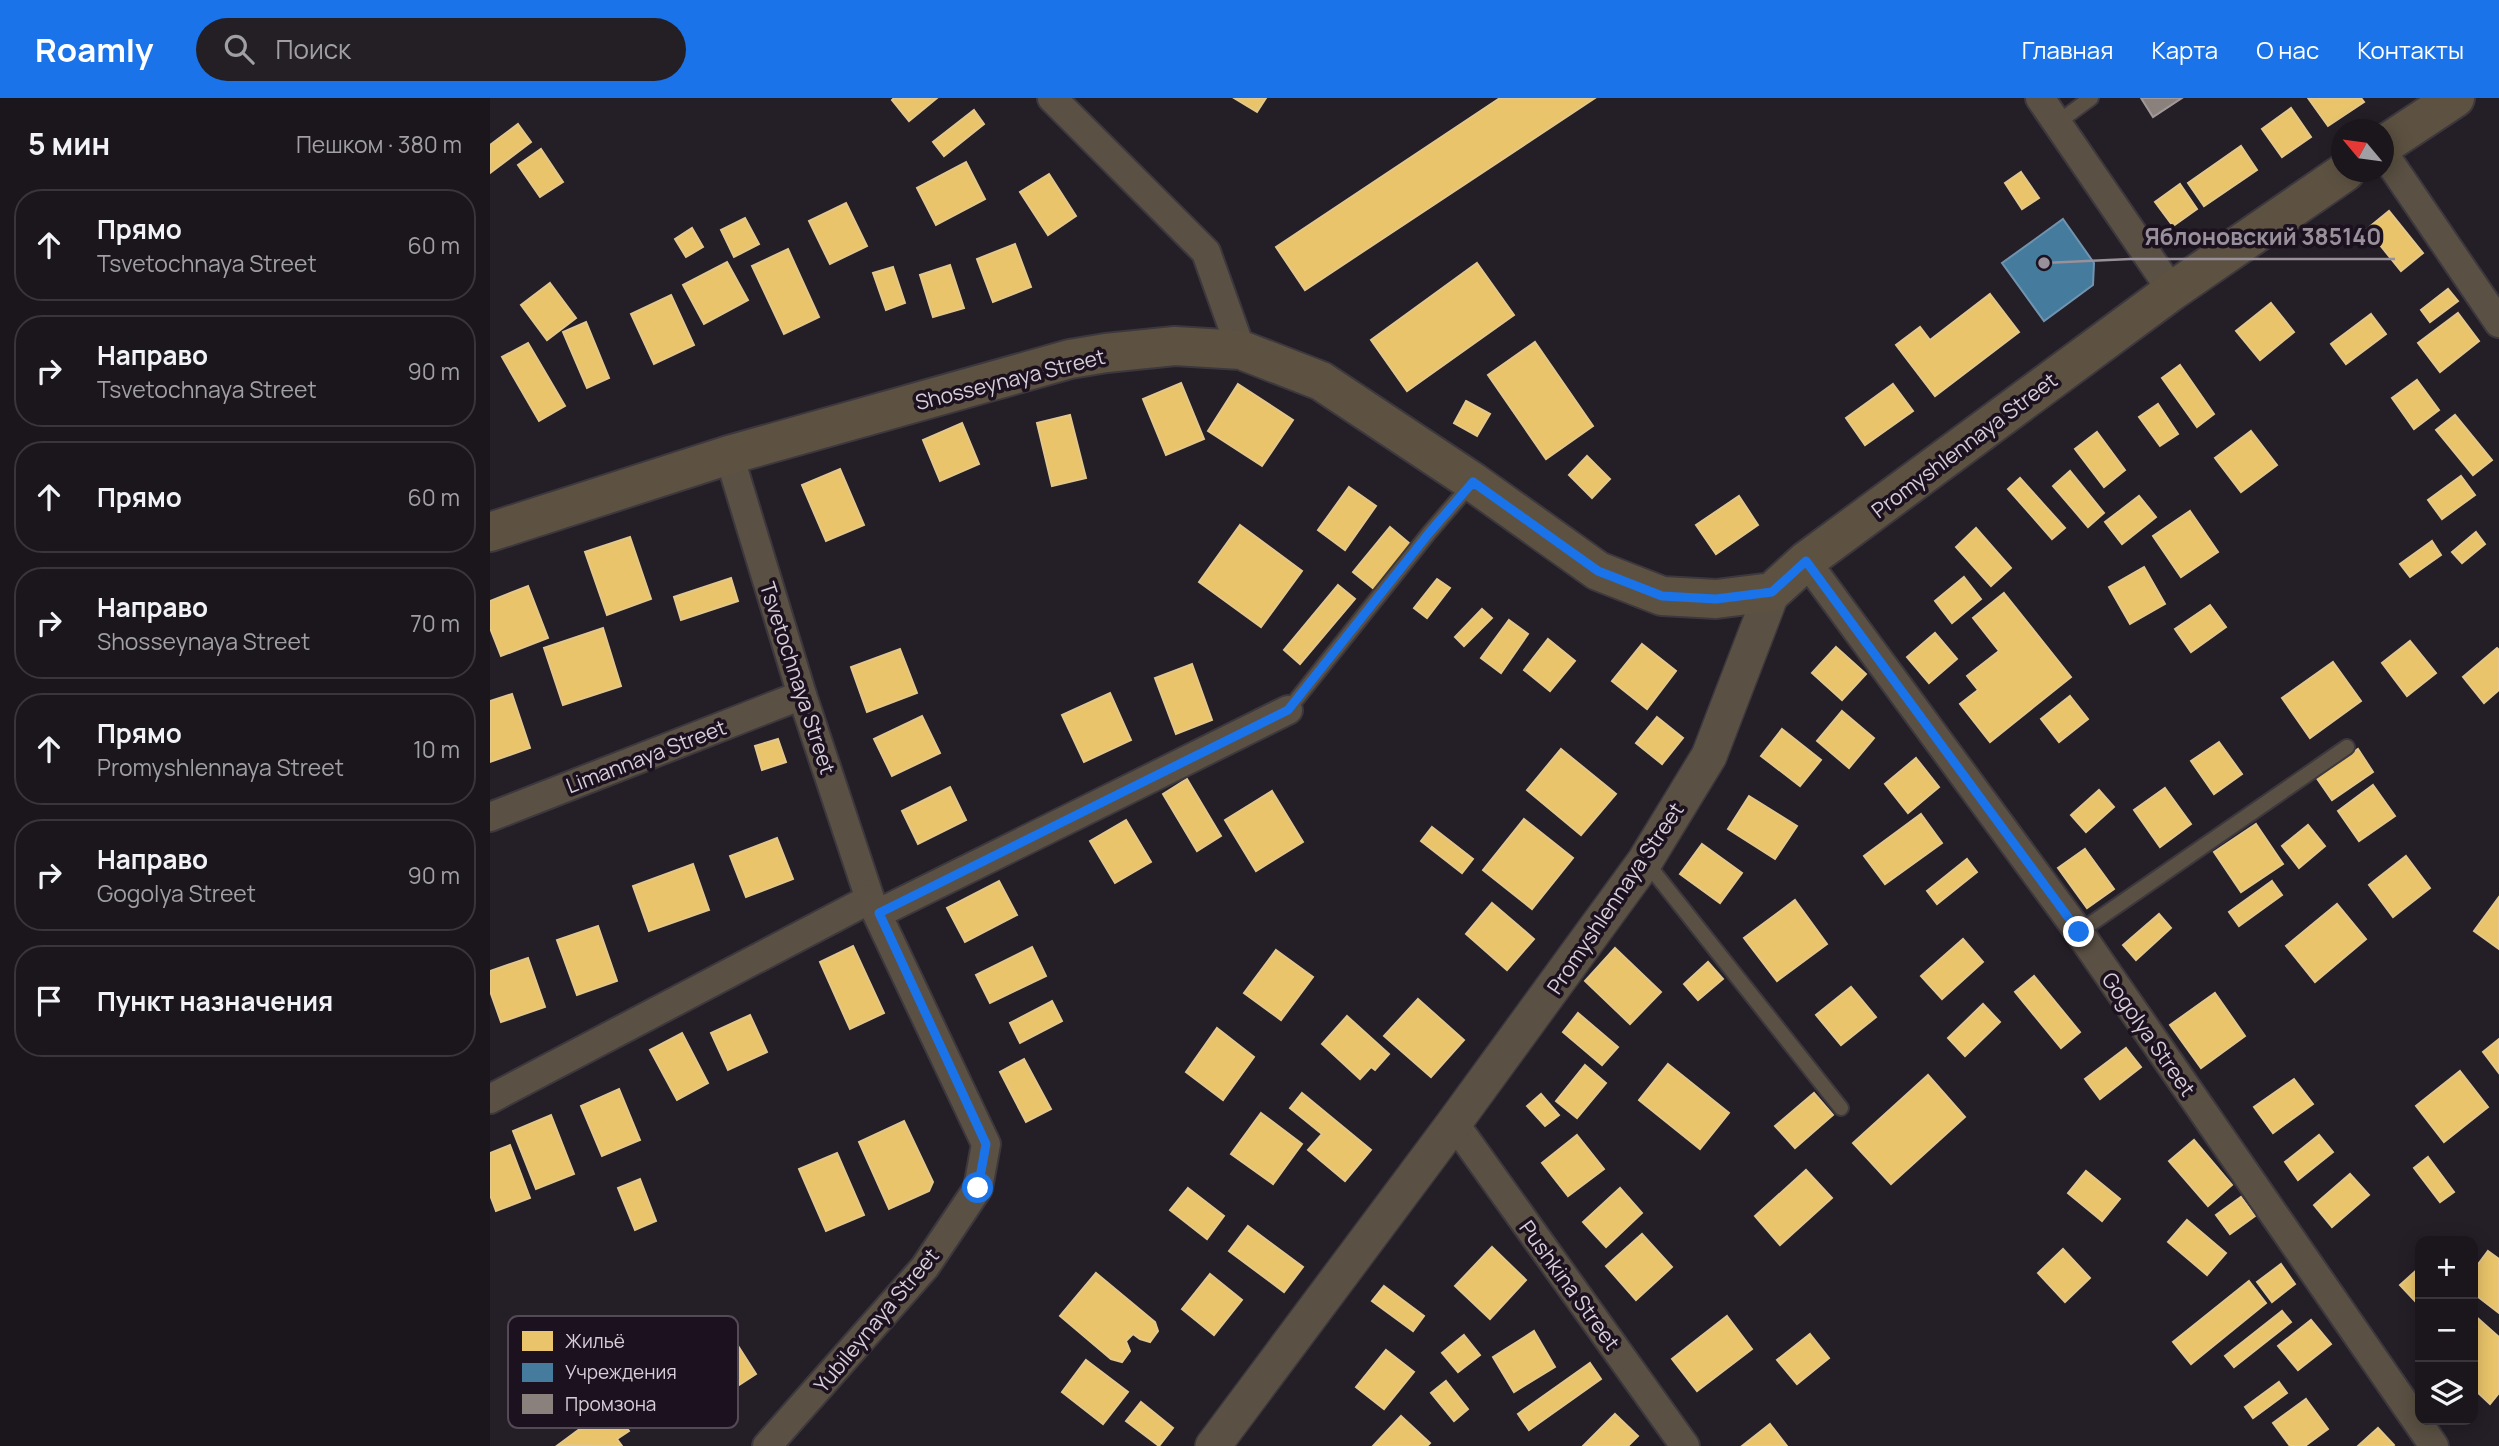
<!DOCTYPE html>
<html lang="ru">
<head>
<meta charset="utf-8">
<style>
  :root { --surface:#1b161c; --page:#241f25; --text:#f1f3f6; --muted:#a09fa3; --line:#39353b; --accent:#1a73e8 }
  body { margin:0; font-family:Manrope,sans-serif; background:var(--page); color:var(--text) }
  .controls { position:absolute; right:21px; bottom:21px; display:grid; overflow:hidden; border-radius:14px; box-shadow:0 4px 18px #0003 }
  .controls button { width:63px; height:63px; display:grid; place-items:center; padding:0; border:0; border-bottom:2px solid var(--line); background:var(--surface); color:var(--text); font:35px sans-serif }
  .compass { position:absolute; left:1841px; top:21px; width:63px; height:63px; border-radius:50%; background:var(--surface); box-shadow:0 4px 18px #0003; rotate:299deg }
  .stop { position:absolute; width:21px; height:21px; margin:-16px; border:5px solid #1a73e8; border-radius:50%; background:#fff }
  .stop.end { background:#1a73e8; border-color:#fff; box-shadow:0 2px 7px #0008 }
  .list { margin:0; padding:0; list-style:none }
  h2 { display:flex; justify-content:space-between; align-items:center; height:91px; margin:0; padding:0 28px; font-size:30px }
  h2 small { font-size:23px; font-weight:400; color:var(--muted) }
  .list li { display:grid; grid-template-columns:46px 1fr auto; gap:21px; align-items:center; box-sizing:border-box; height:112px; margin:0 14px 14px; padding:0 14px; border:2px solid var(--line); border-radius:28px }
  .list b { display:block; font-size:26px; white-space:nowrap }
  .list p { margin:0; font-size:23px; white-space:nowrap; color:var(--muted) }
  .list em { font-size:23px; font-style:normal; color:var(--muted) }
  .icon { flex:none; width:38px; height:38px; fill:none; stroke:currentColor; stroke-width:2; stroke-linecap:round; stroke-linejoin:round }
  .map { position:relative; flex:none; width:2009px; height:1348px; overflow:hidden }
  header { display:flex; align-items:center; gap:42px; box-sizing:border-box; height:98px; padding:0 35px; background:var(--accent); color:#fff }
  header strong { font-size:33px }
  nav { display:flex; gap:38px; margin-inline-start:auto; font-size:24px }
  .search { width:490px; height:63px; background:var(--page); display:flex; align-items:center; gap:18px; box-sizing:border-box; padding:0 24px; border-radius:38px; color:var(--muted); font-size:26px }
  main { display:flex }
  aside { flex:1; background:var(--surface) }
  .map>svg:first-child { display:block }
  .homes { fill:#e9c46a; stroke:#e3c78b; stroke-width:2 }
  .public { fill:#457b9d; stroke:#7094af; stroke-width:2 }
  .industry { fill:#8a817c; stroke:#a19898; stroke-width:2 }
  .lines { fill:none; stroke-linecap:round; stroke-linejoin:round }
  .service-casing { stroke:#3c383e; stroke-width:18 }
  .minor-casing { stroke:#3c383e; stroke-width:32 }
  .tertiary-casing { stroke:#3c383e; stroke-width:38 }
  .secondary-casing { stroke:#3c383e; stroke-width:42 }
  .service { stroke:#5a5043; stroke-width:14 }
  .minor { stroke:#5a5043; stroke-width:28 }
  .tertiary { stroke:#5a5043; stroke-width:35 }
  .secondary { stroke:#5d5242; stroke-width:38 }
  .route { stroke:#1a73e8; stroke-width:9 }
  .labels { text-anchor:middle; dominant-baseline:central; stroke-width:7; stroke-linejoin:round; paint-order:stroke }
  .street-label { font-size:21px; fill:#d6ced8; stroke:#1c111f }
  .key { fill:#1c111f; stroke:#544a56; stroke-width:2 }
  .key-label { font-size:19px; fill:#d6ced8 }
  .leader { fill:none; stroke:#98909a; stroke-width:2.5 }
  .callout-dot { fill:#98909a; stroke:#1c111f; stroke-width:2.5 }
  .callout-label { font-size:23px; text-anchor:middle; font-weight:bold; fill:#98909a; stroke:#1c111f; stroke-width:7; stroke-linejoin:round; paint-order:stroke }
</style>
</head>
<body>
<header>
<strong>Roamly</strong>
<div class="search"><svg class="icon" aria-label="search" viewBox="0 0 24 24"><circle cx="10" cy="10" r="6"/><path d="M15 15l6 6"/></svg>Поиск</div>
<nav><a>Главная</a><a>Карта</a><a>О нас</a><a>Контакты</a></nav>
</header>
<main>
<aside>
<h2>5 мин<small>Пешком · 380 m</small></h2>
<ul class="list">
<li><svg class="icon" aria-label="ahead" viewBox="0 0 24 24"><path d="M12 20V5M6 11l6-6 6 6"/></svg><div><b>Прямо</b><p>Tsvetochnaya Street</p></div><em>60 m</em></li>
<li><svg class="icon" aria-label="right" viewBox="0 0 24 24"><path d="M7 20v-9h11M14 6l5 5-5 5"/></svg><div><b>Направо</b><p>Tsvetochnaya Street</p></div><em>90 m</em></li>
<li><svg class="icon" aria-label="ahead" viewBox="0 0 24 24"><path d="M12 20V5M6 11l6-6 6 6"/></svg><div><b>Прямо</b></div><em>60 m</em></li>
<li><svg class="icon" aria-label="right" viewBox="0 0 24 24"><path d="M7 20v-9h11M14 6l5 5-5 5"/></svg><div><b>Направо</b><p>Shosseynaya Street</p></div><em>70 m</em></li>
<li><svg class="icon" aria-label="ahead" viewBox="0 0 24 24"><path d="M12 20V5M6 11l6-6 6 6"/></svg><div><b>Прямо</b><p>Promyshlennaya Street</p></div><em>10 m</em></li>
<li><svg class="icon" aria-label="right" viewBox="0 0 24 24"><path d="M7 20v-9h11M14 6l5 5-5 5"/></svg><div><b>Направо</b><p>Gogolya Street</p></div><em>90 m</em></li>
<li><svg class="icon" aria-label="arrive" viewBox="0 0 24 24"><path d="M6 21V4h12l-3 4 3 4H6"/></svg><div><b>Пункт назначения</b></div></li>
</ul>
</aside>
<div class="map">
<svg width="2009" height="1348" viewBox="0 0 2009 1348">
  <rect width="100%" height="100%" fill="#241e26"/>
  <!-- homes -->
  <g class="homes">
    <path d="M404,0H447L419,23L402,2Z"/>
    <path d="M744,0H776L767,14Z"/>
    <path d="M1010,0H1105L815,192L786,149Z"/>
    <path d="M1818,0H1871L1874,4L1838,28Z"/>
    <path d="M1801,10L1821,39L1792,59L1772,31Z"/>
    <path d="M484,12L494,26L454,58L443,44Z"/>
    <path d="M28,26L41,44L0,75V47Z"/>
    <path d="M1751,48L1767,72L1714,108L1698,85Z"/>
    <path d="M51,51L73,84L50,99L28,67Z"/>
    <path d="M476,64L495,101L446,127L427,90Z"/>
    <path d="M1531,74L1549,100L1532,111L1515,85Z"/>
    <path d="M559,76L586,118L558,137L530,94Z"/>
    <path d="M1690,86L1707,111L1683,128L1665,104Z"/>
    <path d="M356,105L377,148L340,166L319,123Z"/>
    <path d="M1899,113L1933,155L1911,173L1877,131Z"/>
    <path d="M255,120L269,146L244,159L231,132Z"/>
    <path d="M202,130L213,149L196,159L185,141Z"/>
    <path d="M525,146L541,189L503,204L487,161Z"/>
    <path d="M298,151L329,219L294,236L262,168Z"/>
    <path d="M237,164L258,202L214,226L193,187Z"/>
    <path d="M987,165L1024,217L917,293L881,242Z"/>
    <path d="M460,167L474,210L443,219L430,177Z"/>
    <path d="M403,169L415,205L396,212L383,175Z"/>
    <path d="M60,185L86,220L57,242L31,207Z"/>
    <path d="M1958,191L1968,203L1940,224L1931,212Z"/>
    <path d="M1500,196L1529,234L1445,298L1406,247L1430,229L1440,242Z"/>
    <path d="M181,197L204,247L164,266L141,216Z"/>
    <path d="M1781,205L1804,234L1770,262L1746,233Z"/>
    <path d="M1968,215L1989,243L1950,274L1928,245Z"/>
    <path d="M1881,216L1896,236L1856,266L1841,246Z"/>
    <path d="M96,224L119,280L97,290L73,234Z"/>
    <path d="M1045,244L1103,328L1056,361L998,277Z"/>
    <path d="M38,245L75,308L49,323L12,259Z"/>
    <path d="M1690,267L1724,316L1707,329L1672,280Z"/>
    <path d="M1927,282L1949,312L1924,331L1902,300Z"/>
    <path d="M691,285L714,341L676,357L653,301Z"/>
    <path d="M748,286L803,322L772,368L718,333Z"/>
    <path d="M1403,286L1423,313L1375,347L1356,320Z"/>
    <path d="M976,303L1000,316L987,338L964,325Z"/>
    <path d="M1668,306L1688,336L1670,348L1649,319Z"/>
    <path d="M580,317L596,380L562,388L547,325Z"/>
    <path d="M1965,317L2002,362L1983,377L1946,332Z"/>
    <path d="M472,325L489,366L450,383L433,342Z"/>
    <path d="M1761,333L1787,367L1751,394L1725,360Z"/>
    <path d="M1607,334L1635,372L1614,389L1585,351Z"/>
    <path d="M1097,358L1120,381L1102,400L1079,377Z"/>
    <path d="M350,371L374,427L336,443L312,387Z"/>
    <path d="M1580,373L1614,415L1598,429L1563,388Z"/>
    <path d="M1971,378L1985,397L1952,421L1938,402Z"/>
    <path d="M1530,380L1575,430L1562,441L1518,391Z"/>
    <path d="M859,389L886,408L855,452L828,432Z"/>
    <path d="M1249,398L1268,427L1226,456L1206,427Z"/>
    <path d="M1649,398L1666,419L1632,446L1615,424Z"/>
    <path d="M1700,413L1728,454L1691,479L1663,438Z"/>
    <path d="M750,427L812,473L771,529L709,484Z"/>
    <path d="M900,429L920,446L884,491L863,474Z"/>
    <path d="M1486,430L1521,470L1501,488L1466,449Z"/>
    <path d="M1986,434L1995,446L1972,465L1962,454Z"/>
    <path d="M140,439L161,501L117,517L95,454Z"/>
    <path d="M1942,443L1951,457L1920,479L1910,466Z"/>
    <path d="M1654,469L1675,506L1640,526L1619,489Z"/>
    <path d="M1474,479L1491,501L1462,525L1445,503Z"/>
    <path d="M241,480L248,503L191,522L184,499Z"/>
    <path d="M947,481L960,490L937,520L924,510Z"/>
    <path d="M848,487L865,501L810,566L794,552Z"/>
    <path d="M38,488L58,540L11,558L0,530V503Z"/>
    <path d="M1514,495L1581,579L1500,644L1470,606L1488,592L1477,578L1509,553L1483,520Z"/>
    <path d="M1720,507L1736,529L1701,554L1685,531Z"/>
    <path d="M992,511L1002,520L974,548L965,539Z"/>
    <path d="M1019,522L1038,536L1011,575L991,560Z"/>
    <path d="M113,530L131,588L73,607L54,550Z"/>
    <path d="M1445,535L1467,561L1439,585L1417,559Z"/>
    <path d="M1058,541L1085,563L1060,593L1034,572Z"/>
    <path d="M1920,543L1946,575L1917,598L1892,565Z"/>
    <path d="M1152,546L1186,573L1157,611L1122,583Z"/>
    <path d="M1346,549L1376,576L1352,602L1322,575Z"/>
    <path d="M2007,550L2009,552V592L1994,605L1973,579Z"/>
    <path d="M410,551L427,595L377,614L361,569Z"/>
    <path d="M1843,564L1871,603L1820,640L1792,600Z"/>
    <path d="M702,566L722,622L686,636L665,580Z"/>
    <path d="M620,595L641,642L594,664L572,617Z"/>
    <path d="M22,596L40,650L0,664V603Z"/>
    <path d="M1580,598L1598,621L1569,644L1551,621Z"/>
    <path d="M1352,613L1384,640L1359,670L1327,643Z"/>
    <path d="M432,618L450,655L402,678L384,641Z"/>
    <path d="M1167,619L1193,640L1172,666L1146,645Z"/>
    <path d="M1292,631L1331,662L1310,688L1271,658Z"/>
    <path d="M288,641L296,664L272,672L265,648Z"/>
    <path d="M1729,644L1752,676L1724,696L1701,663Z"/>
    <path d="M1071,651L1126,696L1091,737L1037,692Z"/>
    <path d="M1868,651L1883,674L1842,702L1826,679Z"/>
    <path d="M1426,660L1449,689L1418,715L1395,686Z"/>
    <path d="M697,681L731,738L707,753L673,696Z"/>
    <path d="M1883,687L1905,718L1869,743L1848,713Z"/>
    <path d="M460,689L476,722L428,746L412,713Z"/>
    <path d="M1675,690L1701,726L1670,749L1644,712Z"/>
    <path d="M1609,692L1624,709L1596,734L1581,717Z"/>
    <path d="M782,693L813,744L766,773L735,722Z"/>
    <path d="M1259,698L1307,728L1285,761L1238,731Z"/>
    <path d="M1431,716L1452,745L1395,786L1374,758Z"/>
    <path d="M1034,721L1083,760L1042,811L993,772Z"/>
    <path d="M636,722L661,764L625,785L600,743Z"/>
    <path d="M1766,726L1793,766L1751,794L1724,754Z"/>
    <path d="M1818,727L1835,748L1809,770L1792,748Z"/>
    <path d="M942,729L983,761L972,775L931,743Z"/>
    <path d="M287,740L303,781L256,799L240,758Z"/>
    <path d="M1212,746L1252,775L1230,805L1190,776Z"/>
    <path d="M1595,751L1624,791L1597,810L1568,770Z"/>
    <path d="M1916,758L1940,790L1903,819L1879,787Z"/>
    <path d="M1477,761L1487,774L1447,806L1437,793Z"/>
    <path d="M203,766L219,812L159,833L143,788Z"/>
    <path d="M509,783L527,817L475,844L457,810Z"/>
    <path d="M1782,783L1792,797L1749,828L1739,814Z"/>
    <path d="M2009,799V851L1984,833Z"/>
    <path d="M1305,802L1337,846L1287,883L1254,840Z"/>
    <path d="M1002,805L1044,841L1017,872L976,836Z"/>
    <path d="M1847,806L1876,841L1825,884L1796,848Z"/>
    <path d="M1669,816L1681,830L1646,862L1633,847Z"/>
    <path d="M108,828L127,883L87,897L67,842Z"/>
    <path d="M1473,841L1493,864L1452,901L1431,878Z"/>
    <path d="M363,848L394,915L360,931L330,864Z"/>
    <path d="M542,849L556,878L500,905L486,877Z"/>
    <path d="M1125,850L1171,894L1140,926L1095,883Z"/>
    <path d="M786,852L823,879L791,922L754,895Z"/>
    <path d="M38,860L55,909L11,924L0,893V873Z"/>
    <path d="M1218,864L1233,881L1208,902L1194,886Z"/>
    <path d="M1544,878L1590,934L1571,950L1525,894Z"/>
    <path d="M1361,889L1386,919L1351,947L1326,917Z"/>
    <path d="M1725,895L1755,938L1711,970L1680,927Z"/>
    <path d="M928,901L974,942L941,979L894,938Z"/>
    <path d="M562,903L572,923L530,945L520,925Z"/>
    <path d="M1493,906L1510,924L1475,958L1458,940Z"/>
    <path d="M1088,915L1128,949L1112,967L1073,934Z"/>
    <path d="M260,917L277,954L238,972L221,935Z"/>
    <path d="M857,918L899,956L885,972L881,969L870,981L832,946Z"/>
    <path d="M727,930L764,959L733,1002L696,974Z"/>
    <path d="M192,935L218,985L187,1002L160,952Z"/>
    <path d="M2009,941V975L1993,954Z"/>
    <path d="M1636,950L1651,969L1610,1001L1595,981Z"/>
    <path d="M534,961L561,1011L536,1024L510,974Z"/>
    <path d="M1178,966L1239,1015L1210,1051L1149,1002Z"/>
    <path d="M1095,967L1116,985L1087,1020L1066,1003Z"/>
    <path d="M1970,973L1998,1009L1954,1044L1926,1008Z"/>
    <path d="M1438,977L1475,1019L1401,1086L1363,1045Z"/>
    <path d="M1804,981L1823,1006L1783,1035L1764,1009Z"/>
    <path d="M129,991L150,1042L112,1058L91,1008Z"/>
    <path d="M812,995L881,1052L855,1083L818,1052L832,1036L800,1010Z"/>
    <path d="M1324,995L1343,1017L1305,1050L1285,1028Z"/>
    <path d="M1051,996L1069,1017L1055,1028L1037,1008Z"/>
    <path d="M771,1015L812,1046L783,1086L741,1056Z"/>
    <path d="M61,1017L84,1076L46,1091L23,1033Z"/>
    <path d="M414,1023L443,1084L439,1093L399,1111L369,1044Z"/>
    <path d="M1087,1037L1114,1071L1078,1098L1052,1065Z"/>
    <path d="M1829,1037L1843,1054L1808,1082L1795,1064Z"/>
    <path d="M1704,1042L1742,1087L1718,1108L1679,1063Z"/>
    <path d="M20,1047L40,1100L6,1113L0,1097V1055Z"/>
    <path d="M347,1055L374,1117L336,1133L309,1071Z"/>
    <path d="M1938,1059L1964,1094L1950,1104L1924,1070Z"/>
    <path d="M1316,1072L1342,1100L1290,1147L1265,1118Z"/>
    <path d="M1596,1073L1630,1101L1612,1123L1578,1095Z"/>
    <path d="M1860,1076L1879,1097L1842,1129L1824,1107Z"/>
    <path d="M150,1081L166,1123L145,1132L128,1090Z"/>
    <path d="M698,1090L734,1118L717,1141L680,1112Z"/>
    <path d="M1130,1090L1152,1115L1116,1149L1093,1124Z"/>
    <path d="M1751,1099L1765,1118L1740,1136L1726,1117Z"/>
    <path d="M1697,1122L1736,1155L1717,1177L1678,1144Z"/>
    <path d="M758,1128L813,1169L794,1194L739,1153Z"/>
    <path d="M1152,1136L1182,1169L1146,1202L1116,1168Z"/>
    <path d="M1002,1149L1036,1182L1000,1221L965,1188Z"/>
    <path d="M1573,1151L1600,1180L1575,1204L1548,1175Z"/>
    <path d="M1998,1153L2009,1161V1215L1983,1195V1173Z"/>
    <path d="M1791,1166L1805,1186L1782,1204L1767,1184Z"/>
    <path d="M1930,1169V1198L1925,1203L1910,1187Z"/>
    <path d="M606,1175L665,1224L668,1233L660,1244L650,1241L643,1236L636,1243L640,1253L632,1264L621,1261L570,1218Z"/>
    <path d="M720,1176L752,1202L724,1237L692,1211Z"/>
    <path d="M1759,1183L1776,1205L1701,1266L1683,1244Z"/>
    <path d="M894,1188L934,1218L923,1233L882,1203Z"/>
    <path d="M1792,1213L1801,1224L1744,1269L1735,1258Z"/>
    <path d="M1983,1216L2009,1239V1295L2000,1306L1983,1290Z"/>
    <path d="M1237,1218L1262,1251L1207,1293L1182,1261Z"/>
    <path d="M1821,1222L1841,1246L1808,1272L1788,1248Z"/>
    <path d="M1044,1233L1065,1269L1024,1294L1003,1259Z"/>
    <path d="M1320,1236L1339,1260L1307,1286L1287,1262Z"/>
    <path d="M974,1237L990,1257L968,1274L952,1255Z"/>
    <path d="M243,1240L266,1276L215,1309L191,1273Z"/>
    <path d="M896,1252L924,1274L894,1311L866,1289Z"/>
    <path d="M596,1262L638,1294L613,1326L572,1294Z"/>
    <path d="M1100,1265L1111,1281L1039,1332L1028,1316Z"/>
    <path d="M956,1283L978,1311L964,1323L941,1295Z"/>
    <path d="M1789,1284L1797,1295L1763,1320L1755,1309Z"/>
    <path d="M1816,1301L1838,1331L1815,1348H1800L1783,1325Z"/>
    <path d="M651,1304L683,1330L669,1348L636,1323Z"/>
    <path d="M121,1308L139,1333L127,1341L132,1348L68,1347Z"/>
    <path d="M1125,1316L1148,1338L1138,1348H1093Z"/>
    <path d="M911,1318L940,1345L937,1348H883Z"/>
    <path d="M1280,1326L1297,1348H1252Z"/>
    <path d="M1888,1330L1904,1347L1903,1348H1868Z"/>
  </g>
  <!-- public -->
  <path class="public" d="M1573,121L1604,165L1603,187L1554,223L1512,165Z"/>
  <!-- industry -->
  <path class="industry" d="M1651,0H1692L1663,19Z"/>
  <g class="lines">
    <!-- service casing -->
    <g class="service-casing">
      <g id="service">
        <path d="M1567,25L1601,0"/>
        <path d="M798,612L939,435L982,385"/>
        <path d="M1156,764L1351,1010"/>
        <path d="M1589,834L1857,649"/>
      </g>
    </g>
    <!-- minor casing -->
    <g class="minor-casing">
      <g id="minor">
        <path d="M562,0L716,154L751,252"/>
        <path d="M1550,0L1682,193"/>
        <path d="M1894,56L2009,225"/>
        <path d="M239,357L312,597L380,801L496,1046L488,1090L435,1169L277,1348"/>
        <path d="M1316,463L1589,834L1944,1348"/>
        <path d="M0,719L312,597"/>
        <path d="M389,815L798,612"/>
        <path d="M0,1001L380,801"/>
        <path d="M964,1025L1195,1348"/>
      </g>
    </g>
    <!-- tertiary casing -->
    <g class="tertiary-casing">
      <path id="tertiary" d="M723,1348L964,1025L1155,763L1219,658L1282,494"/>
    </g>
    <!-- secondary casing -->
    <g class="secondary-casing">
      <g id="secondary">
        <path d="M1894,47L1965,0"/>
        <path d="M0,434L239,357L580,261L616,255L685,248L751,252L831,283L983,384L1108,473L1172,498L1226,501L1282,494L1316,463L1682,193L1855,74"/>
      </g>
    </g>
    <!-- service -->
    <use href="#service" class="service"/>
    <!-- minor -->
    <use href="#minor" class="minor"/>
    <!-- tertiary -->
    <use href="#tertiary" class="tertiary"/>
    <!-- secondary -->
    <use href="#secondary" class="secondary"/>
  </g>
  <g class="lines">
    <!-- route -->
    <path class="route" d="M488,1090L496,1046L389,815L798,612L939,435L983,384L1108,473L1172,498L1226,501L1282,494L1316,463L1589,834"/>
  </g>
  <g class="labels">
    <!-- street labels -->
    <g class="street-label">
      <text transform="translate(520 281) rotate(-14)">Shosseynaya Street</text>
      <text transform="translate(1474 347) rotate(-37)">Promyshlennaya Street</text>
      <text transform="translate(308 580) rotate(72)">Tsvetochnaya Street</text>
      <text transform="translate(156 658) rotate(-21)">Limannaya Street</text>
      <text transform="translate(1125 800) rotate(-56)">Promyshlennaya Street</text>
      <text transform="translate(1659 936) rotate(55)">Gogolya Street</text>
      <text transform="translate(1080 1187) rotate(54)">Pushkina Street</text>
      <text transform="translate(386 1222) rotate(-50)">Yubileynaya Street</text>
    </g>
  </g>
  <!-- legend -->
  <rect x="18" y="1218" width="230" height="112" rx="10" class="key"/>
  <rect x="32" y="1233" width="31" height="20" fill="#e9c46a"/>
  <rect x="32" y="1265" width="31" height="19" fill="#457b9d"/>
  <rect x="32" y="1296" width="31" height="20" fill="#8a817c"/>
  <g class="key-label">
    <text x="75" y="1250">Жильё</text>
    <text x="75" y="1281">Учреждения</text>
    <text x="75" y="1313">Промзона</text>
  </g>
  <!-- callouts -->
  <path class="leader" d="M1554 165L1640 161H1905"/>
  <circle class="callout-dot" cx="1554" cy="165" r="7"/>
  <g class="callout-label">
    <text x="1773" y="147">Яблоновский 385140</text>
  </g>
</svg>
<div class="controls">
<button>+</button>
<button>−</button>
<button><svg class="icon" aria-label="layers" viewBox="0 0 24 24"><path d="M12 4l9 5-9 5-9-5zM3 14l9 5 9-5"/></svg></button>
</div>
<svg class="compass" viewBox="-18 -18 36 36"><path d="M0-13l5 13h-10z" fill="#e53935"/><path d="M0 13l5-13h-10z" fill="#a09fa3"/></svg>
<div class="stop" style="left:488px;top:1090px"></div>
<div class="stop end" style="left:1589px;top:834px"></div>
</div>
</main>
</body>
</html>
